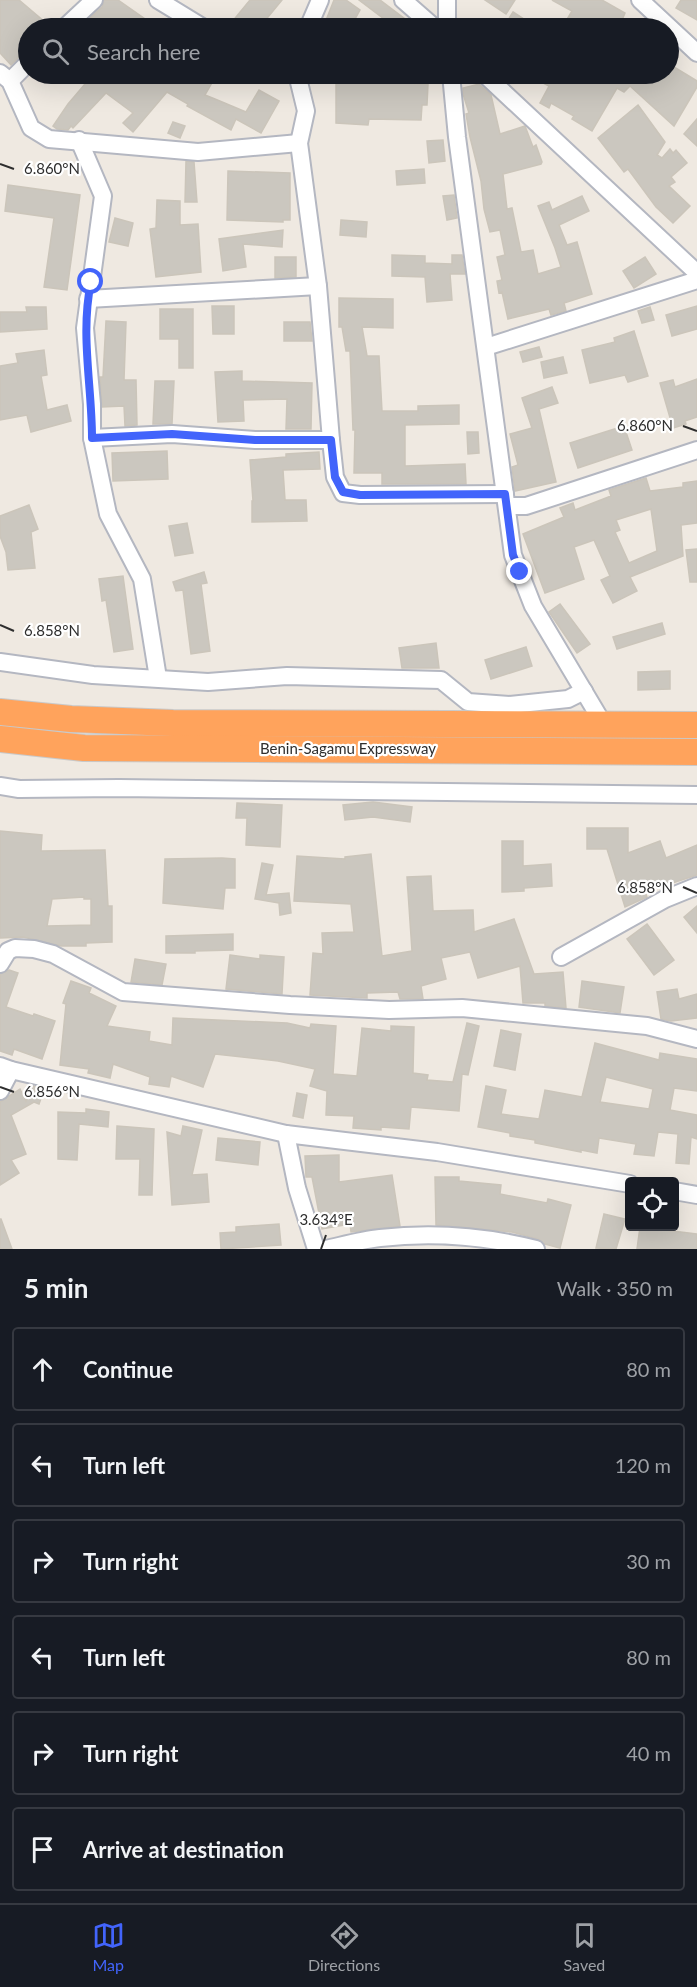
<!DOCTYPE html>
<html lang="en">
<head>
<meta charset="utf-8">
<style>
  :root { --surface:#171b24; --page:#242831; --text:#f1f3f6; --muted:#9ea1a6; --line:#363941; --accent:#4264fb }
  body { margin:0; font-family:Lato,sans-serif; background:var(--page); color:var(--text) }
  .controls { position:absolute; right:18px; bottom:18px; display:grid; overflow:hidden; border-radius:6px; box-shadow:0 6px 24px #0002 }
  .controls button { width:54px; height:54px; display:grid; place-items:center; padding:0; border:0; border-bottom:2px solid var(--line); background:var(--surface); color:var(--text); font:30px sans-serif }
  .stop { position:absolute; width:18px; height:18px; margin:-14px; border:4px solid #4264fb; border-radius:50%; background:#fff }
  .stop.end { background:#4264fb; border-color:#fff; box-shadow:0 2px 6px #0008 }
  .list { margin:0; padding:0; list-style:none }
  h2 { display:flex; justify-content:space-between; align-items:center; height:78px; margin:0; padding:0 24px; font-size:26px }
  h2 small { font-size:20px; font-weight:400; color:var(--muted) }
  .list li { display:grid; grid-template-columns:39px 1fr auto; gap:18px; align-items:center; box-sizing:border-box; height:84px; margin:0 12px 12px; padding:0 12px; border:2px solid var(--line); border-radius:6px }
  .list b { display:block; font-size:22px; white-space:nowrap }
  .list em { font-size:20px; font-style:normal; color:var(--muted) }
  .icon { flex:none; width:33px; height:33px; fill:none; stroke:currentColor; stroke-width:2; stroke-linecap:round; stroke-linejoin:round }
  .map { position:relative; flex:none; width:697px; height:1249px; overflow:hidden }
  .search { position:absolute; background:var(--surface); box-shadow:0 6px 24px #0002; left:18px; right:18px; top:18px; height:66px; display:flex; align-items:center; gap:15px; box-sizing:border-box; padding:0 21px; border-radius:33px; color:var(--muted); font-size:22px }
  .sheet { height:654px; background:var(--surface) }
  nav { display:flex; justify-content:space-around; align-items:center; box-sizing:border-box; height:84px; border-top:2px solid var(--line); background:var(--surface); font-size:16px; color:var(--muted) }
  nav a { display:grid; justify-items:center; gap:3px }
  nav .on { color:var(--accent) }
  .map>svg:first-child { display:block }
  .building { fill:#cbc7bf; stroke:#cbc5ba; stroke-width:1.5; fill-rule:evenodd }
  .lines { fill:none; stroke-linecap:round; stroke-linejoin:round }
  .minor-casing { stroke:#b4b7c1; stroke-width:20 }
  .highway-casing { stroke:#c9c9c9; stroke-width:28 }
  .minor { stroke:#fff; stroke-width:16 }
  .highway { stroke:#ffa35c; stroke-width:26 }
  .route { stroke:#4264fb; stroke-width:8 }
  .ticks { fill:none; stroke:#2e2e2e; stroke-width:2 }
  .labels { text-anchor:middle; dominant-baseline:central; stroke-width:4.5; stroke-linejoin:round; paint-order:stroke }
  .street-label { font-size:15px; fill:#2e2e2e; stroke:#fff }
  .ticks-label { font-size:15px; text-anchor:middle; fill:#2e2e2e; stroke:#fff; stroke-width:4.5; stroke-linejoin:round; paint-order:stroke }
</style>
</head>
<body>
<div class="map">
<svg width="697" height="1249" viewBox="0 0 697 1249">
  <rect width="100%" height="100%" fill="#efe9e1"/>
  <!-- building -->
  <g class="building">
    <path d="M0,0H19L52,28H28V49L11,65L0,53Z"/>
    <path d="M104,0H118L158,28H102L89,19L102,7Z"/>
    <path d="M250,0H282L259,28H227Z"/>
    <path d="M334,0H346L360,10L350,28H323Z"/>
    <path d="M359,0H380L417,28H396Z"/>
    <path d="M485,0H515L506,14Z"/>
    <path d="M552,0H602L625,13L622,20L638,28H562L572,11Z"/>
    <path d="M681,0H697V20L676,8Z"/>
    <path d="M513,12L524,19L523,22L535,28H503Z"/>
    <path d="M669,64L697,81V87L674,126L630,86L624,92L617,88L592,131L572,119L574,116L551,103L549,108L540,103L549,86L526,74H669Z"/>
    <path d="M76,74H217L205,95L215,99L246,112L259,90L279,101L261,133L236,119L231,130L187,106L188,104L167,92L133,132L123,123L133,113L106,93L73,128L71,126L68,130L57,129L53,126L68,104L85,84L83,83L85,80Z"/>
    <path d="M336,80L428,84L427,105H422L421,120L369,119L368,125L336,123Z"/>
    <path d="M479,84L491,95L500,134L525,126L533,147L536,145L542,162L541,164L503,174L507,209L512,208L521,252L533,250L538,274L561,267L555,248L538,206L549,202L552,210L582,196L589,211L559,225L567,245L577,242L592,294L564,303L566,311L551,315L549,309L508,319L502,292L499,293L497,281L502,280L497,257L505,255L500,230L490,232L484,209L481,181L470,137L466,114L469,113L463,94V88Z"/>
    <path d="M638,105L665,142L657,155L662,158L670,149L673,153L676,150L687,163L671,177L675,182L669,186L690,206L673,223L656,207L628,169L624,172L598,138Z"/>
    <path d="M697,119V146L684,134Z"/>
    <path d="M173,122L185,126L180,138L168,133Z"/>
    <path d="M443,140L445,161L429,163L427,141Z"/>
    <path d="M186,161L194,162L197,202H185Z"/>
    <path d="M424,169L425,183L397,185L396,171Z"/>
    <path d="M228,171L290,173V220H283V222L227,220Z"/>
    <path d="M8,185L80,195L67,290L44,287L54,218L5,211Z"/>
    <path d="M454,195L457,218L447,220L443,196Z"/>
    <path d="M157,200L180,201V225L198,224L201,272L156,277L150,229L156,228Z"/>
    <path d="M115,218L133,223L128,246L109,242Z"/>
    <path d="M341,220L367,222L366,237L340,235Z"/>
    <path d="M283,230L282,247L243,244L246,267L223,271L219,239Z"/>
    <path d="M392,255L425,256V263L452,264V255H462L465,274H450L452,300L427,302L425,277L392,276Z"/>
    <path d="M275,257H296V277L275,278Z"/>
    <path d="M645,257L656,274L634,288L623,271Z"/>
    <path d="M339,298L393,299V328L362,327L367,356H379L382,411H418V406L459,405V424L405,425V466L465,464L466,484H382V473H354L355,430H353L350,351H346L342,327H339Z"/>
    <path d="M212,306H234V334H213Z"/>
    <path d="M697,306V329L672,336L666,315Z"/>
    <path d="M26,307H46L47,329L0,332V312H27Z"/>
    <path d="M650,307L654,320L642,323L638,311Z"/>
    <path d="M160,309H193V368H179V339H160Z"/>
    <path d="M106,321L126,322L124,380H136L137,425L125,426L124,406L102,407L100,377H103Z"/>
    <path d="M284,322H310L312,341H284Z"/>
    <path d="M634,331L648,376L628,382L625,375L590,383L582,350L615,342L614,338Z"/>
    <path d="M539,347L542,357L523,362L520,352Z"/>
    <path d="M44,350L47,375L41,376L47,410L67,405L71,421L31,432L27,415L0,420V366L18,363L16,354Z"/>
    <path d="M563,357L567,373L544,378L541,362Z"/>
    <path d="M242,371V381L312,383L311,429H286L287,399L243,400L244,421L218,422L215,372Z"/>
    <path d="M697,379V417L685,421L686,424L673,428L660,383L673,380L675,387Z"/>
    <path d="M155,381H174L172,424H153Z"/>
    <path d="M552,387L558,403L539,409L556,482L515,491L512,467L518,465L510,434L532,428L522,398Z"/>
    <path d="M624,426L632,450L578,468L570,443Z"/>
    <path d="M467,432H478L479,453L468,454Z"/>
    <path d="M167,451L168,479L113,481L112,453Z"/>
    <path d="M319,452L320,469L283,470L285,500H306L307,521L252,522V501H253L250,460L286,457V454Z"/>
    <path d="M646,478L650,491L683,487V483L697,481V523L681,525L683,556L630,577L637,591L613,603L601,580L610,576L594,540L574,547L584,579L545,593L523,534L564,517L560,508L573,503L575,510L611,496L609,490ZM651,509L657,551L629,563L615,532L620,530L616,520Z"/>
    <path d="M29,505L38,529L31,532L35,568L8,570L6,552L0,536V516Z"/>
    <path d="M187,523L193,553L175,556L169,526Z"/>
    <path d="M697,549V582H690L686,550Z"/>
    <path d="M204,572L207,583L201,584L210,651L191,654L183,590L176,591L173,582Z"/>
    <path d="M123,576L133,649L114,652L106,600L102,601L99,579Z"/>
    <path d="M560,604L590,644L577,653L549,612Z"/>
    <path d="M662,623L665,634L617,649L613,637Z"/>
    <path d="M436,643L439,668H402L399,648Z"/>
    <path d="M526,647L532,666L491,679L485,660Z"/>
    <path d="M670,671V689L638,690V672Z"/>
    <path d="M373,802L412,807L410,822L373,817L345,820L343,805Z"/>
    <path d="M237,803L282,805L280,847L246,845L247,818H236Z"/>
    <path d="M587,828H628V853L660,841L666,858L697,845V875L645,892L647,897L625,907L607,849H587Z"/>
    <path d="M0,831L42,835L41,851L105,850L108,906H112V942L86,943V946H61L23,937L0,938ZM84,897V899H91V925L47,926L52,899Z"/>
    <path d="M502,841H523V866L551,864L552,886L524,888V891L502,892Z"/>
    <path d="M371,854L382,956L412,951L407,877L431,876L433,911L473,910L474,932L514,919L534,974L563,972L566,1008L545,1006V1003H523L520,966L478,978L470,952L441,958L446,979L421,986L423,999H400L398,992L367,993V998L310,995L313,953L323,954L322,933L354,932L351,904L294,901L297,856L345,859V857Z"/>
    <path d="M222,858L235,859V888H225L223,909L163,903L165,859Z"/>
    <path d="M262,863L273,865L266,895L289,893L291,913L280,915L279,903L255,899Z"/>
    <path d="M697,906V933L684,917Z"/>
    <path d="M647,924L674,960L654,975L627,939Z"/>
    <path d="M233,934V950L195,951V953H166V936Z"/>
    <path d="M230,955L260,959V955L284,957L282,994L226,989Z"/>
    <path d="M135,959L166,964L162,985L131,982Z"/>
    <path d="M9,970L18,973L6,1007L33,1016L34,1014L55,1021L42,1059L14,1049L12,1055L0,1051V974Z"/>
    <path d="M71,981L91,988L89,993L116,1006L107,1026L150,1032L149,1041L172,1045L173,1018L287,1023L310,1028L311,1024L336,1026L333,1074L357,1076L362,1028L391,1031V1026L414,1027L413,1073L428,1075L427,1080L453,1082L467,1023L479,1026L468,1075L462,1074L459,1111L411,1107L409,1129L381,1127V1130L353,1128L354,1116L326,1115L327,1091L310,1086L315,1069L278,1061L215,1054L203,1087L171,1076L169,1087L149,1084L150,1077L113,1064L110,1078L88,1073L89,1069L60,1065L66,1004L63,1003Z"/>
    <path d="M582,981L624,987L620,1013L579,1007Z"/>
    <path d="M677,989L679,999L697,994V1018L671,1021L661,1019L657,992Z"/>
    <path d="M501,1030L521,1034L515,1070L494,1066Z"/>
    <path d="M595,1043L659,1060L660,1053L697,1059V1091L674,1088L670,1110L697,1115V1139L691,1137L689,1164L676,1163L678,1134L658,1132L654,1156L634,1154L636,1144L599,1138L597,1153L581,1150V1152L535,1143V1140L510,1136V1133L478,1127L486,1086L506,1090L501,1114L539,1119L545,1090L582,1097ZM606,1077L653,1089L649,1109L600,1102Z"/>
    <path d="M33,1086L44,1090L39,1104L34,1102L11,1115L26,1154L11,1160L19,1173L0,1185V1102L20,1089L26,1101Z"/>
    <path d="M297,1093L307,1095L303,1118L293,1116Z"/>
    <path d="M86,1109L109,1112L108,1127L79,1124L77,1160L58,1159V1112L86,1113Z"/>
    <path d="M117,1126L154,1129L152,1195H139L140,1159H116Z"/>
    <path d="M183,1126L202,1130L192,1175L207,1174L209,1202L172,1205L167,1132L181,1136Z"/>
    <path d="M218,1138L260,1142L258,1165L216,1160Z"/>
    <path d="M339,1155V1182L392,1175L400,1226L351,1232L350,1224L322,1229L312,1177H306L305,1156Z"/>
    <path d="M435,1177H459V1181L501,1185L500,1194L547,1203L548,1199L571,1205L560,1248L545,1244L538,1239L512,1232L436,1225Z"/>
    <path d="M604,1214L625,1219L616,1249L596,1248Z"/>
    <path d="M0,1219H1L12,1249H0Z"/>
    <path d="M279,1224L281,1245L221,1249L220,1233L236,1232V1227Z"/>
    <path d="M640,1227L697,1234V1249H637Z"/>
  </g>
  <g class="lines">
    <!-- minor casing -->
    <g class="minor-casing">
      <g id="minor">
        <path d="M158,0L204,28"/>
        <path d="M403,0L435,28"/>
        <path d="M447,0V28"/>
        <path d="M640,0L697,53"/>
        <path d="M64,28L94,0"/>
        <path d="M308,28L320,0"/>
        <path d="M0,73L10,81L31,128L49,139L198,152L299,143"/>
        <path d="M297,74L306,111L299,143L318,286L331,440L335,477L343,493L360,495L505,494"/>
        <path d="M451,74L457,137L513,555L533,606L604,725"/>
        <path d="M484,74L697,273"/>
        <path d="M10,81L28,63"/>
        <path d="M79,140L103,196L85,328L92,404V438L108,514L142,579L158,678"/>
        <path d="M88,299L318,286"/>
        <path d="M486,347L697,280"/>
        <path d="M92,438L172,434L255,440H331"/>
        <path d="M507,506H526L697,450"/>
        <path d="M0,662L93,675L208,682L287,676L441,680L468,702L510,705L568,699L584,691"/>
        <path d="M0,786L19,789L119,788L697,795"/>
        <path d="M561,957L665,899L697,886"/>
        <path d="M0,964L8,951L15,948L34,949L53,954L123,992L290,1005L389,1010L462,1008L647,1026L697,1039"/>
        <path d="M0,1066L11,1070L286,1134L437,1152L630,1184"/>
        <path d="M0,1091L11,1070"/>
        <path d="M286,1134L297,1188L316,1249"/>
        <path d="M674,1191L697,1195"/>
        <path d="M326,1249C344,1245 362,1240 380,1238C432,1232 485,1236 536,1249"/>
      </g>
    </g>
    <!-- highway casing -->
    <g class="highway-casing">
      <g id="highway">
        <path d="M0,712L71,719L173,723L697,725"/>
        <path d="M0,739L84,748L697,752"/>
      </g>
    </g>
    <!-- minor -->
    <use href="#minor" class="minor"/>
    <!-- highway -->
    <use href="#highway" class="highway"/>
  </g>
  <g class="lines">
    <!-- route -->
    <path class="route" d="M91,282C80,334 92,386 92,438L172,434L255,440H331L335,477L343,492L360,495L505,494L513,555L520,572"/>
  </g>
  <!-- ticks -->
  <path class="ticks" d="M0,164L14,169M683,426L697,431M0,625L14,631M683,887L697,893M0,1087L14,1092M321,1249L326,1235"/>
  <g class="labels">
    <!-- street labels -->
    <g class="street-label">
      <text x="348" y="748">Benin-Sagamu Expressway</text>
    </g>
  </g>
  <g class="ticks-label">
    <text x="52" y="174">6.860°N</text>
    <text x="645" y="431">6.860°N</text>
    <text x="52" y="636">6.858°N</text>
    <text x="645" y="893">6.858°N</text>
    <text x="52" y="1097">6.856°N</text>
    <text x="326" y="1225">3.634°E</text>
  </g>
</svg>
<div class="controls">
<button><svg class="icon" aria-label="locate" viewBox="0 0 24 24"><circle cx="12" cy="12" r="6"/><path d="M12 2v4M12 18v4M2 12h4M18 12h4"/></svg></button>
</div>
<div class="stop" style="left:91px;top:282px"></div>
<div class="stop end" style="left:520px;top:572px"></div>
<div class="search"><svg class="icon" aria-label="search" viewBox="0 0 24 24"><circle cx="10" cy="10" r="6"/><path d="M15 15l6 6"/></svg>Search here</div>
</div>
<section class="sheet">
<h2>5 min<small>Walk · 350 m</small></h2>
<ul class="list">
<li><svg class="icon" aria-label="ahead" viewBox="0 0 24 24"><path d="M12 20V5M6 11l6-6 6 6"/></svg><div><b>Continue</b></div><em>80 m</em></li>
<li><svg class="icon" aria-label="left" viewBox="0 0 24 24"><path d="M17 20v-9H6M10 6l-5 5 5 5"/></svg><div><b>Turn left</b></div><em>120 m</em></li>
<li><svg class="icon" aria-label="right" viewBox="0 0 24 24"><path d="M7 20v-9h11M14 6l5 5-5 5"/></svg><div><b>Turn right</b></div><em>30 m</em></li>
<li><svg class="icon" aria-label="left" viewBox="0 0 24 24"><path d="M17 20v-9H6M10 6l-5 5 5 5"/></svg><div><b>Turn left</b></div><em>80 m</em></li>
<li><svg class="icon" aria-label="right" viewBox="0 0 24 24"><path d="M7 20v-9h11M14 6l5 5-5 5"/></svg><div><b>Turn right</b></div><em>40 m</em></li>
<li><svg class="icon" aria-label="arrive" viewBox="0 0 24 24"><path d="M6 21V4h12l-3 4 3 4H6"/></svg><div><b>Arrive at destination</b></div></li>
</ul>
</section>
<nav>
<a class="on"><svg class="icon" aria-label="map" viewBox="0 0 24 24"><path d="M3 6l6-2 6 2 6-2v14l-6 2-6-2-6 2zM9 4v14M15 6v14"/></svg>Map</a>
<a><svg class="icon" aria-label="directions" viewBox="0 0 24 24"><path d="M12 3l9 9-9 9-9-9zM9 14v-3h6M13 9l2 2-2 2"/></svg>Directions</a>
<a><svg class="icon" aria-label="saved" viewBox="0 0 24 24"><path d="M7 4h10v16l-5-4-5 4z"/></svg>Saved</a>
</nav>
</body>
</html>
